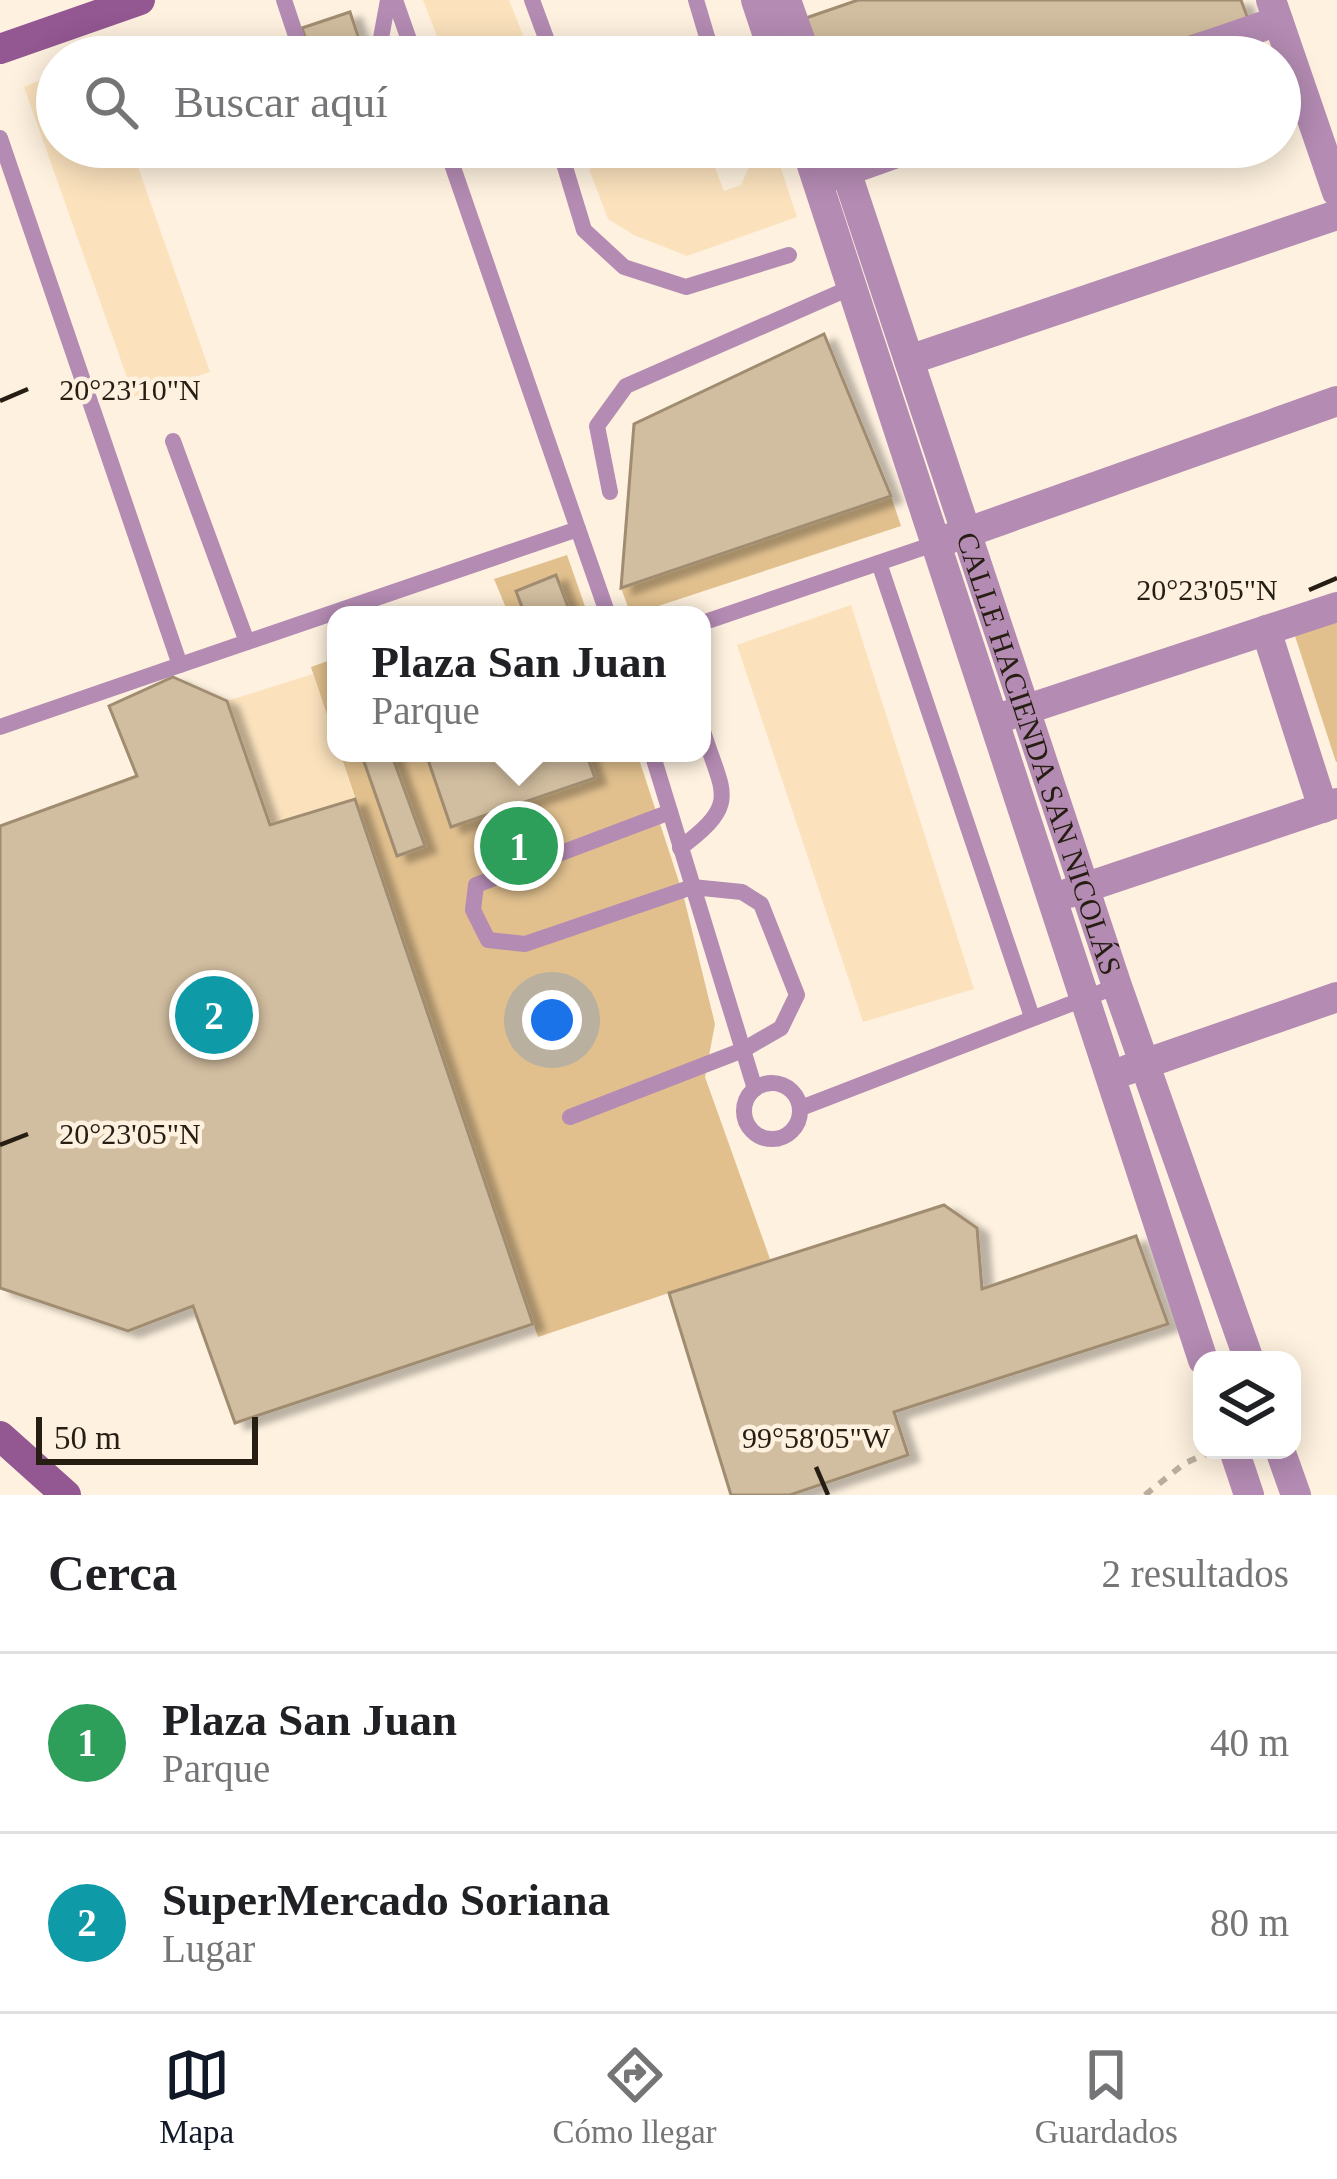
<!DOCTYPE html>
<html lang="es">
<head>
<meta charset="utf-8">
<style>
  :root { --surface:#fff; --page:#f6f6f6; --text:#202124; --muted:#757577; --line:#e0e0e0; --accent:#111827 }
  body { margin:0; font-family:"Times New Roman",serif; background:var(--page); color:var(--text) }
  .controls { position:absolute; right:36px; bottom:36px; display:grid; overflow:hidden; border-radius:24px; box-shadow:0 6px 30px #0003 }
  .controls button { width:108px; height:108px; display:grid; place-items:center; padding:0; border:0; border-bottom:3px solid var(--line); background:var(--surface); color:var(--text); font:60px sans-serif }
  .scale { position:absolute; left:36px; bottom:30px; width:222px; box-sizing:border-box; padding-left:12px; border:6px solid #261e13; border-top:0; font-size:33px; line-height:42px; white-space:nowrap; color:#261e13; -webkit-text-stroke:9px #fef1df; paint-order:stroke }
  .you { position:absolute; left:552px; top:1020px; width:42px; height:42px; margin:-30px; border:9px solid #fff; border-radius:50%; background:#1a73e8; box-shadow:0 0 0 18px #1a73e833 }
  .badge { display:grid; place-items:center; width:78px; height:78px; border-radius:50%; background:var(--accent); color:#fff; font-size:39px; font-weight:700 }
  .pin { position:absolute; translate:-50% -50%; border:6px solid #fff; box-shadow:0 3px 12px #0006 }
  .popup { position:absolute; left:327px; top:606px; width:384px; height:156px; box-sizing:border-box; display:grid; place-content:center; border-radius:24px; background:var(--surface); filter:drop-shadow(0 3px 9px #0005); font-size:39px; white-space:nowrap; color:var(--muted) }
  .popup b { font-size:45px; color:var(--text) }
  .popup::after { content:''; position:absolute; left:50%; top:100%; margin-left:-24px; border:24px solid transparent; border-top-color:var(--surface) }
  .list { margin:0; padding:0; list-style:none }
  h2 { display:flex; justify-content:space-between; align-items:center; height:156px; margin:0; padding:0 48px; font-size:51px }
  h2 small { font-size:39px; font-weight:400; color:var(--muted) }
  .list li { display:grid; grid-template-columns:78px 1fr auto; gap:36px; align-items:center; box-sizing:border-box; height:180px; padding:0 48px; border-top:3px solid var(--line) }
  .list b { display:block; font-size:45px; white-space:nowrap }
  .list p { margin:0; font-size:39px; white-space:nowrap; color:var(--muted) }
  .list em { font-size:39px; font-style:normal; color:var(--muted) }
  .icon { flex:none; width:66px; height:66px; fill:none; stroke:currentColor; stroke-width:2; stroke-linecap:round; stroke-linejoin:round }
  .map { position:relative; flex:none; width:1337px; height:1495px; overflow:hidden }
  .search { position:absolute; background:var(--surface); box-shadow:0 6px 30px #0003; left:36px; right:36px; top:36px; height:132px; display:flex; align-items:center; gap:30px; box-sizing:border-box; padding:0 42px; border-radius:66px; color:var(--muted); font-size:45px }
  .sheet { height:516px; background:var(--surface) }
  nav { display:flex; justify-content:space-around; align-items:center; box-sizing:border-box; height:168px; border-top:3px solid var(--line); background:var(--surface); font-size:33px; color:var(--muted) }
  nav a { display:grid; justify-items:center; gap:6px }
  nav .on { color:var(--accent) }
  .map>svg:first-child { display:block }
  .built { fill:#fbe2bd }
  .green { fill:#e1c08e }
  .building { fill:#d1bd9f; stroke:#a08d71; stroke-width:3; filter:url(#shadow) }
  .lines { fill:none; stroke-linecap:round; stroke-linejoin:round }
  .path { stroke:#b9ae9e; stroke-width:6; stroke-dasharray:9 9; stroke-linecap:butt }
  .lane { stroke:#b48bb3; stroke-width:16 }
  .street { stroke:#b48bb3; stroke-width:30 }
  .secondary { stroke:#935792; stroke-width:30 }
  .ticks { fill:none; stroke:#261e13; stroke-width:4.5 }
  .labels { text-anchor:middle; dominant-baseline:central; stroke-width:9; stroke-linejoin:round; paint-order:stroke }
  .street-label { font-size:30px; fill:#261e13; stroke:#fef1df }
  .ticks-label { font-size:30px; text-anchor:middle; fill:#261e13; stroke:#fef1df; stroke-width:9; stroke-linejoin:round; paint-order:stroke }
</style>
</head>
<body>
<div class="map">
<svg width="1337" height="1495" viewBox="0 0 1337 1495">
  <defs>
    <filter id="shadow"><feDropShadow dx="11" dy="6" stdDeviation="3" flood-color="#0004"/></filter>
  </defs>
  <rect width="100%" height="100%" fill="#fef1df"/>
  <!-- built -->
  <g class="built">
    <path d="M423,0H509L528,48L507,57H445Z"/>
    <path d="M57,73V147H131L210,372L134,397L24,87Z"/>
    <path d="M657,147H707L724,191L741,185L758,147H774L797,217L687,256L634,235L608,219L589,169Z"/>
    <path d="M851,605L974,989L863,1022L737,645Z"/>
    <path d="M313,674L355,799L270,825L227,701Z"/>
  </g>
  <!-- green -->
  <g class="green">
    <path d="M891,496L901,526L631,615L621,588Z"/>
    <path d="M567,555L588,615H509L494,579Z"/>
    <path d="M1337,619V762H1336L1294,633Z"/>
    <path d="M336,658V742L311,667Z"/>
    <path d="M340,753H637L683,894L715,1024L705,1077L770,1259L538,1337Z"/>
  </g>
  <!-- building -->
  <g class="building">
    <path d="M858,0H1241L1248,19L1124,57H821L806,18Z"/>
    <path d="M350,12L365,57H312L302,28Z"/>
    <path d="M824,334L891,496L621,588L634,424Z"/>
    <path d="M556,575L571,615H525L516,591Z"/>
    <path d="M173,677L227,701L270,825L355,799L533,1324L235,1423L193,1306L128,1331L0,1288V826L137,776L109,706Z"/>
    <path d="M361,753H391L425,846L397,856Z"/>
    <path d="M586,753L595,778L451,827L426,754Z"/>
    <path d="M944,1205L977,1228L982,1289L1136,1236L1168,1324L894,1412L908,1455L790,1495H731L669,1293Z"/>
  </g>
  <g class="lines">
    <!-- path -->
    <path class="path" d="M1145,1495L1185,1463L1206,1454"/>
    <!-- lane -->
    <g class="lane">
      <path d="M284,0L303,57"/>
      <path d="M395,0L415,57"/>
      <path d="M532,0L553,57"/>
      <path d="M696,0L713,57"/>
      <path d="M387,57L381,38L388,0"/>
      <path d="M0,138L180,665L578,529L446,147"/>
      <path d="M333,147L354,159L379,147"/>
      <path d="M559,147L584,230L624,267L686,287L789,255"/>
      <path d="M173,441L247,642"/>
      <path d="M610,492L597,426L626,386L852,287"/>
      <path d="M578,529L608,615"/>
      <path d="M879,563L1032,1017"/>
      <path d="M702,623L934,544"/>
      <path d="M0,727L180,665"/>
      <path d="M652,753L755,1089"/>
      <path d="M680,848C742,802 722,794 702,728"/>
      <circle cx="772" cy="1111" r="28"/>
      <path d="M801,1108L1117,986"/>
      <path d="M570,1117L743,1050L781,1028L797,995L761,904L742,892L692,887L525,944L488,940L473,910L476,885L670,812"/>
    </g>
    <!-- street -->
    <g class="street">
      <path d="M756,0L775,57"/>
      <path d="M786,0L806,57"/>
      <path d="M1271,0L1337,192"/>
      <path d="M1174,57L1278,21"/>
      <path d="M806,147L1203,1360"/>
      <path id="s1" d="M838,147L1117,986L1249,1360"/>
      <path d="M829,177L913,147"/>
      <path d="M909,360L1337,215"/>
      <path d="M951,538L1337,401"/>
      <path d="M1266,630L1323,808"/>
      <path d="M1006,716L1337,607"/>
      <path d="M1069,893L1337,803"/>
      <path d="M1127,1070L1337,997"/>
      <path d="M1234,1450L1249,1495"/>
      <path d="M1280,1450L1296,1495"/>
    </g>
    <!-- secondary -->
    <g class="secondary">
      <path d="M0,49L140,0"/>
      <path d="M0,1436L66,1495"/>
    </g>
  </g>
  <!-- ticks -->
  <path class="ticks" d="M0,401L28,389M1309,590L1337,578M0,1145L28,1134M816,1467L828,1495"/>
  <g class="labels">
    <!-- street labels -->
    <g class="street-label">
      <text stroke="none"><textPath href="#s1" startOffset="639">CALLE HACIENDA SAN NICOLÁS</textPath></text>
    </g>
  </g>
  <g class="ticks-label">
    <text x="130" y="400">20°23'10"N</text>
    <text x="1207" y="600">20°23'05"N</text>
    <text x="130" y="1144">20°23'05"N</text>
    <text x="816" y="1448">99°58'05"W</text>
  </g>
</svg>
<div class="controls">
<button><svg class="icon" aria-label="layers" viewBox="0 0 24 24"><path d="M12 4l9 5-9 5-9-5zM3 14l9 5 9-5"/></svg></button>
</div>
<div class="scale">50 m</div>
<div class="you"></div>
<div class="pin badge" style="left:519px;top:846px;background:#2e9e5b">1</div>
<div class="popup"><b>Plaza San Juan</b>Parque</div>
<div class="pin badge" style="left:214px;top:1015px;background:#0f9aa8">2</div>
<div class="search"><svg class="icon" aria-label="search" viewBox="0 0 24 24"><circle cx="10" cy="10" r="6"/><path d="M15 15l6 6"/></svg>Buscar aquí</div>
</div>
<section class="sheet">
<h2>Cerca<small>2 resultados</small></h2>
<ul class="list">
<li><span class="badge" style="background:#2e9e5b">1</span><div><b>Plaza San Juan</b><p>Parque</p></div><em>40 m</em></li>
<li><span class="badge" style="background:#0f9aa8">2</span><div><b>SuperMercado Soriana</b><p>Lugar</p></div><em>80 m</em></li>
</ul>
</section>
<nav>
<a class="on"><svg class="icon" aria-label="map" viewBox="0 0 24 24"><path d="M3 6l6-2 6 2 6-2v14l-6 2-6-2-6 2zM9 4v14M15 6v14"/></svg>Mapa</a>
<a><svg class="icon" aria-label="directions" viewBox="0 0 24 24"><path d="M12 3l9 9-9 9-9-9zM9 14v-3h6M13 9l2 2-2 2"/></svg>Cómo llegar</a>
<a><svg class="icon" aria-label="saved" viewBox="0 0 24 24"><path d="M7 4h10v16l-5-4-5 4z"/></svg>Guardados</a>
</nav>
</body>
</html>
